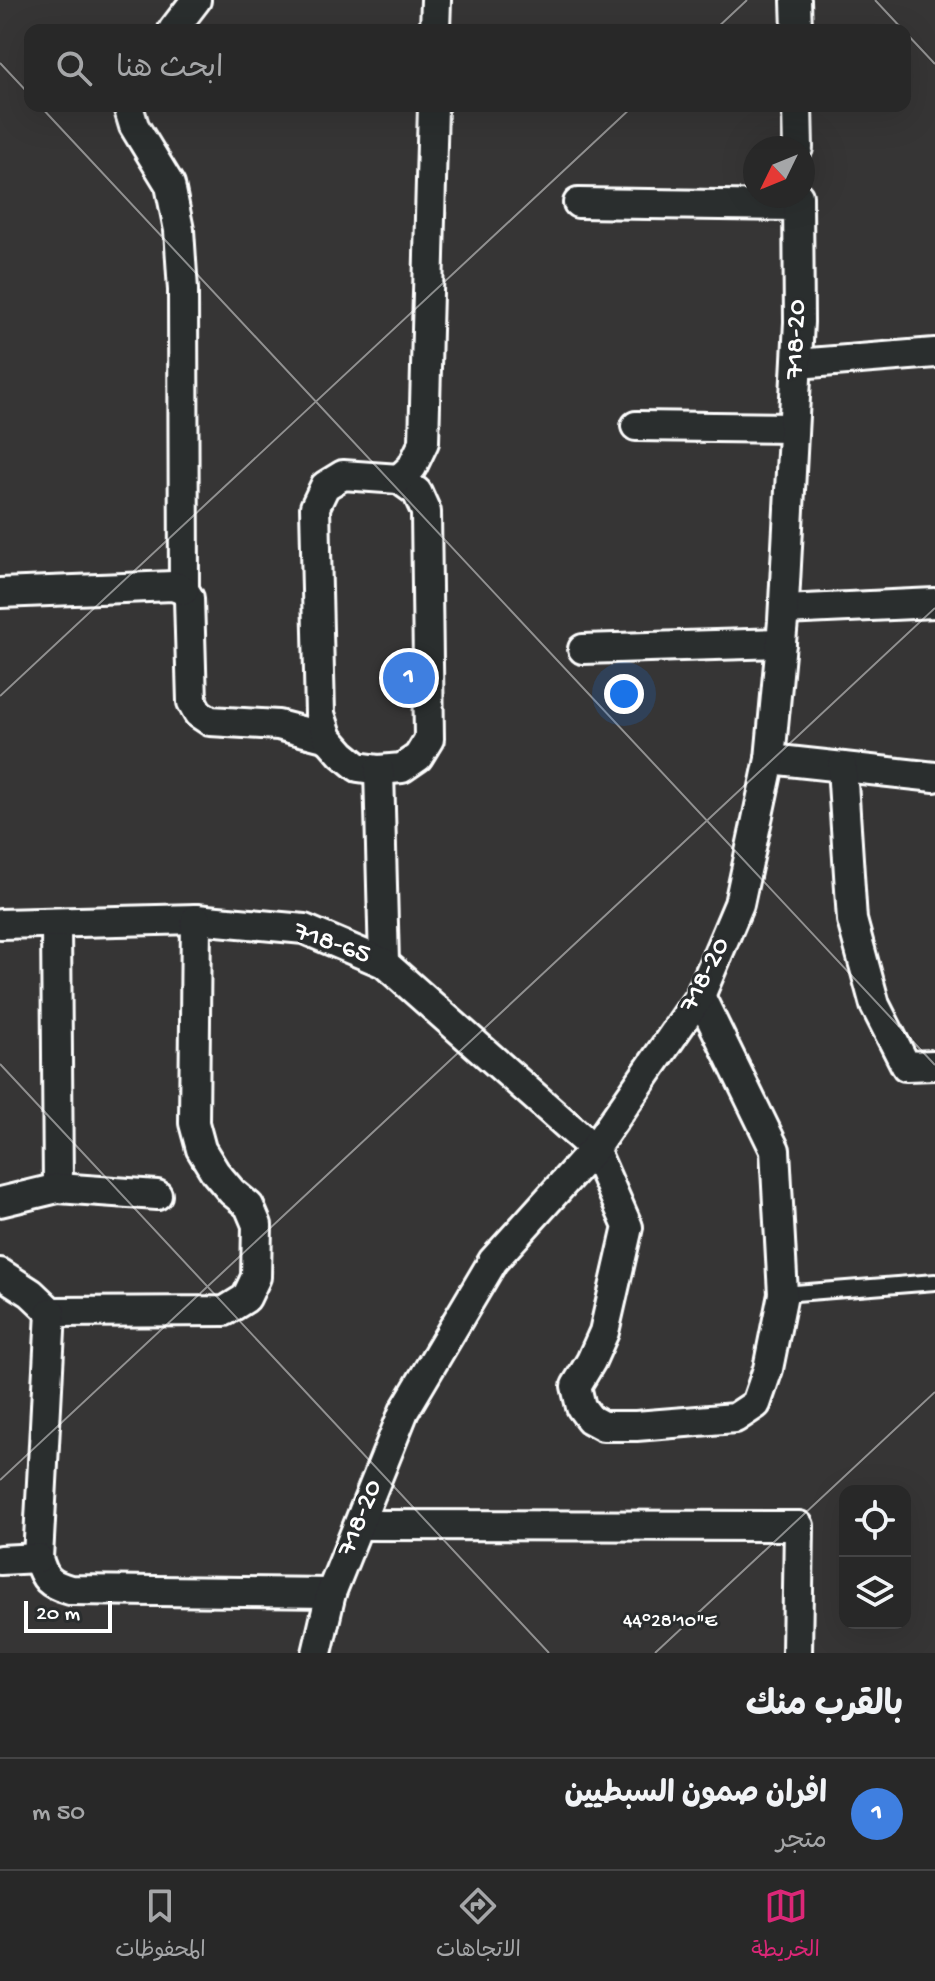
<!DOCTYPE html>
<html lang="ar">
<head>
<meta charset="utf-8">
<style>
  :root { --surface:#282828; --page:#343434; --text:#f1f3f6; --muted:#a5a6a8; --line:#444445; --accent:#db2777 }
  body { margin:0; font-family:"Gochi Hand","Playpen Sans Arabic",sans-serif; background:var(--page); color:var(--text); direction:rtl }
  .controls { position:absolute; right:24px; bottom:24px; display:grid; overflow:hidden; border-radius:16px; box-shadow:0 8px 32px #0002 }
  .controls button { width:72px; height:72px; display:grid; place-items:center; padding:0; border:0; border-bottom:2px solid var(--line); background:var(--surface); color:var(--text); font:40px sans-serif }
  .compass { position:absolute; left:743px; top:136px; width:72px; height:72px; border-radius:50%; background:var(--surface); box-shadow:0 8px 32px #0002; rotate:227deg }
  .scale { position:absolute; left:24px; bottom:20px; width:88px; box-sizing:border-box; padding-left:8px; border:4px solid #fff; border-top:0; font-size:22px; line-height:28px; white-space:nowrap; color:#fff; -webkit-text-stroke:6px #2a2d2e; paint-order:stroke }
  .you { position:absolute; left:624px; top:694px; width:28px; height:28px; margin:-20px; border:6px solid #fff; border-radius:50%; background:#1a73e8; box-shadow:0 0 0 12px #1a73e833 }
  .badge { display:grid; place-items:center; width:52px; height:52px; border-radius:50%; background:var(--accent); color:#fff; font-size:26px; font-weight:700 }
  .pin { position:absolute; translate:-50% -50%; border:4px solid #fff; box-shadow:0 2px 8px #0006 }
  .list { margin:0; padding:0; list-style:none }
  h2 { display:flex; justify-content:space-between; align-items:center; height:104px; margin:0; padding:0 32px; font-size:34px }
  h2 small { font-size:26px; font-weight:400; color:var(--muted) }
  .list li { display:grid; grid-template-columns:52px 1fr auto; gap:24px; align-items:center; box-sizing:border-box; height:112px; padding:0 32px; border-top:2px solid var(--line) }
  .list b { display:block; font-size:30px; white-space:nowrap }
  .list p { margin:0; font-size:26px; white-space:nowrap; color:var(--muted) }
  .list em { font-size:26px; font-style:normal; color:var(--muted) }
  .icon { flex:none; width:44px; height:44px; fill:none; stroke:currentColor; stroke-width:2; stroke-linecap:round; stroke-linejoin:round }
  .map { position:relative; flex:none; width:935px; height:1653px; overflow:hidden; direction:ltr }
  .search { position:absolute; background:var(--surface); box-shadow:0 8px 32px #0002; left:24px; right:24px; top:24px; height:88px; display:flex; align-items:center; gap:20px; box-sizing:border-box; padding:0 28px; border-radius:16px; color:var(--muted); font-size:30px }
  .sheet { height:216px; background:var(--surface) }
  nav { display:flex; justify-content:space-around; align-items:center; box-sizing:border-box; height:112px; border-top:2px solid var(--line); background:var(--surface); font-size:22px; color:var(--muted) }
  nav a { display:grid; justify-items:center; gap:4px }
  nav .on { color:var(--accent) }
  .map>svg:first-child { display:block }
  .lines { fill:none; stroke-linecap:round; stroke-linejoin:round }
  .lane-casing { stroke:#fff; stroke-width:20 }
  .street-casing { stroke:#fff; stroke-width:34 }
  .lane { stroke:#2a2d2e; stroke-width:14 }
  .street { stroke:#2a2d2e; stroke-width:28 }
  .ticks { fill:none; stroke:#fff; stroke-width:2; stroke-opacity:0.45 }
  .labels { text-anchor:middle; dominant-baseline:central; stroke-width:6; stroke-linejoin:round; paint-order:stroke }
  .street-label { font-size:28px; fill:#fff; stroke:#2a2d2e }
  .ticks-label { font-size:20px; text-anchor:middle; fill:#fff; stroke:#2a2d2e; stroke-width:6; stroke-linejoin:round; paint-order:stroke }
</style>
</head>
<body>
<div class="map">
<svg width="935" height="1653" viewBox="0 0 935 1653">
  <rect width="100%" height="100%" fill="#363535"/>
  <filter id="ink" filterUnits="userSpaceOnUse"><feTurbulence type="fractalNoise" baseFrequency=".0125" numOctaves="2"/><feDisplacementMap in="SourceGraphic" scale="16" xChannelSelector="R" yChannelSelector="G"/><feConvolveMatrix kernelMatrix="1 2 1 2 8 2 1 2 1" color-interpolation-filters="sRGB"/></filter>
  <g filter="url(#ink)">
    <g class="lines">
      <!-- lane casing -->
      <g class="lane-casing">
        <path id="lane" d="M783,1294L935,1282"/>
      </g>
      <!-- street casing -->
      <g class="street-casing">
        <g id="street">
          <path d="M796,0L797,30"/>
          <path d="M173,30L196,0"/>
          <path d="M435,30L436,0"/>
          <path d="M128,106L134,126L170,185L179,230L183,290L184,590L189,598L192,702L198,713L210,721L278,725L328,738"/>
          <path d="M797,106L798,148"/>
          <path d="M578,203L798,206"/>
          <path d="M797,364L935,353"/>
          <path d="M636,426L793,428"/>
          <path d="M343,475L399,479L417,492L426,512L429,739L418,757L402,768L379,770L358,767L342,754L328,738L320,714L315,507L325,486Z"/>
          <path d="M399,479L412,467L424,442L433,106"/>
          <path d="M0,593L173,586L184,590"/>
          <path d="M784,610L935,603"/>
          <path d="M583,649L781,643"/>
          <path d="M770,759L935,777"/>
          <path d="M842,767L852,920L875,1005L906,1066L935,1065"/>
          <path d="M379,770L384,963"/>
          <path d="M56,923L58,1188"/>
          <path d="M0,924L196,919L304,929L384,963L594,1149L628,1227L604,1332L591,1361L576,1386L581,1407L590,1419L603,1426H636L735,1418L756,1404L768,1369L783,1294L775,1150L700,996"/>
          <path d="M0,1202L58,1188L157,1195"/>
          <path d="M0,1273L31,1293L51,1312L225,1311L246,1298L256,1277L257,1225L249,1206L232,1192L215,1172L201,1149L194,1123L196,919"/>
          <path d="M51,1312L38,1558C44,1579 49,1584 70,1590L331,1593"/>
          <path d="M359,1525L799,1526L797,1653"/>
          <path d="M0,1560L38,1558"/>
          <path d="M317,1653L331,1593L404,1411L493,1261L594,1149L700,996L739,904L770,759L783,621L799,322L798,196"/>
        </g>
      </g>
      <!-- lane -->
      <use href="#lane" class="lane"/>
      <!-- street -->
      <use href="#street" class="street"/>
    </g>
  </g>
  <!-- ticks -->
  <path class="ticks" d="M875,0L903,30M715,30L747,0M905,32L935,64M0,63L30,95M40,106L935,1065M0,696L633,106M0,1064L549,1653M0,1480L935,608M655,1653L935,1392"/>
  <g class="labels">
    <!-- street labels -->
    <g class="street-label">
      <text transform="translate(797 339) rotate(-88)">718-20</text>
      <text transform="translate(332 944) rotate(19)">718-65</text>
      <text transform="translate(706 975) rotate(-63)">718-20</text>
      <text transform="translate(361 1518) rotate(-68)">718-20</text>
    </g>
  </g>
  <g class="ticks-label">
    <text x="670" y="1626">44°28'10"E</text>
  </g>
</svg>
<div class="controls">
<button><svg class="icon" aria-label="locate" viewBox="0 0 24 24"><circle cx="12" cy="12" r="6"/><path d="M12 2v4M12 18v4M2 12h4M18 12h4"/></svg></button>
<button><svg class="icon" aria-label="layers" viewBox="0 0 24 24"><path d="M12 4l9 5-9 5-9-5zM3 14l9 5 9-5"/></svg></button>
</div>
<svg class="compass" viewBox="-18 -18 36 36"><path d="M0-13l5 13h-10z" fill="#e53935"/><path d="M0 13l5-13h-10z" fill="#a5a6a8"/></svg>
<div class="scale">20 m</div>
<div class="you"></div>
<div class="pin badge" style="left:409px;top:678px;background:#3f7fe0">1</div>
<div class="search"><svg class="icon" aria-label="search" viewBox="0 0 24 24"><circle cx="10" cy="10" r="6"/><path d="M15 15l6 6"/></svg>ابحث هنا</div>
</div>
<section class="sheet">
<h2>بالقرب منك<small></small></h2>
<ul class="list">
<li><span class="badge" style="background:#3f7fe0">1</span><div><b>افران صمون السبطيين</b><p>متجر</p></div><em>50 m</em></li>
</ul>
</section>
<nav>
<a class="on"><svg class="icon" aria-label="map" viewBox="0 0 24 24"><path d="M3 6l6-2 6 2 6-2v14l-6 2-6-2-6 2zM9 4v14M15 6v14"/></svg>الخريطة</a>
<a><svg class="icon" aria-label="directions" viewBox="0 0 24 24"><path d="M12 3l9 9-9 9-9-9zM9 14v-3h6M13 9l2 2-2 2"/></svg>الاتجاهات</a>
<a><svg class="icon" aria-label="saved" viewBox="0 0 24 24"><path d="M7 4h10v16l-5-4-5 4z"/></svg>المحفوظات</a>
</nav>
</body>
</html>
